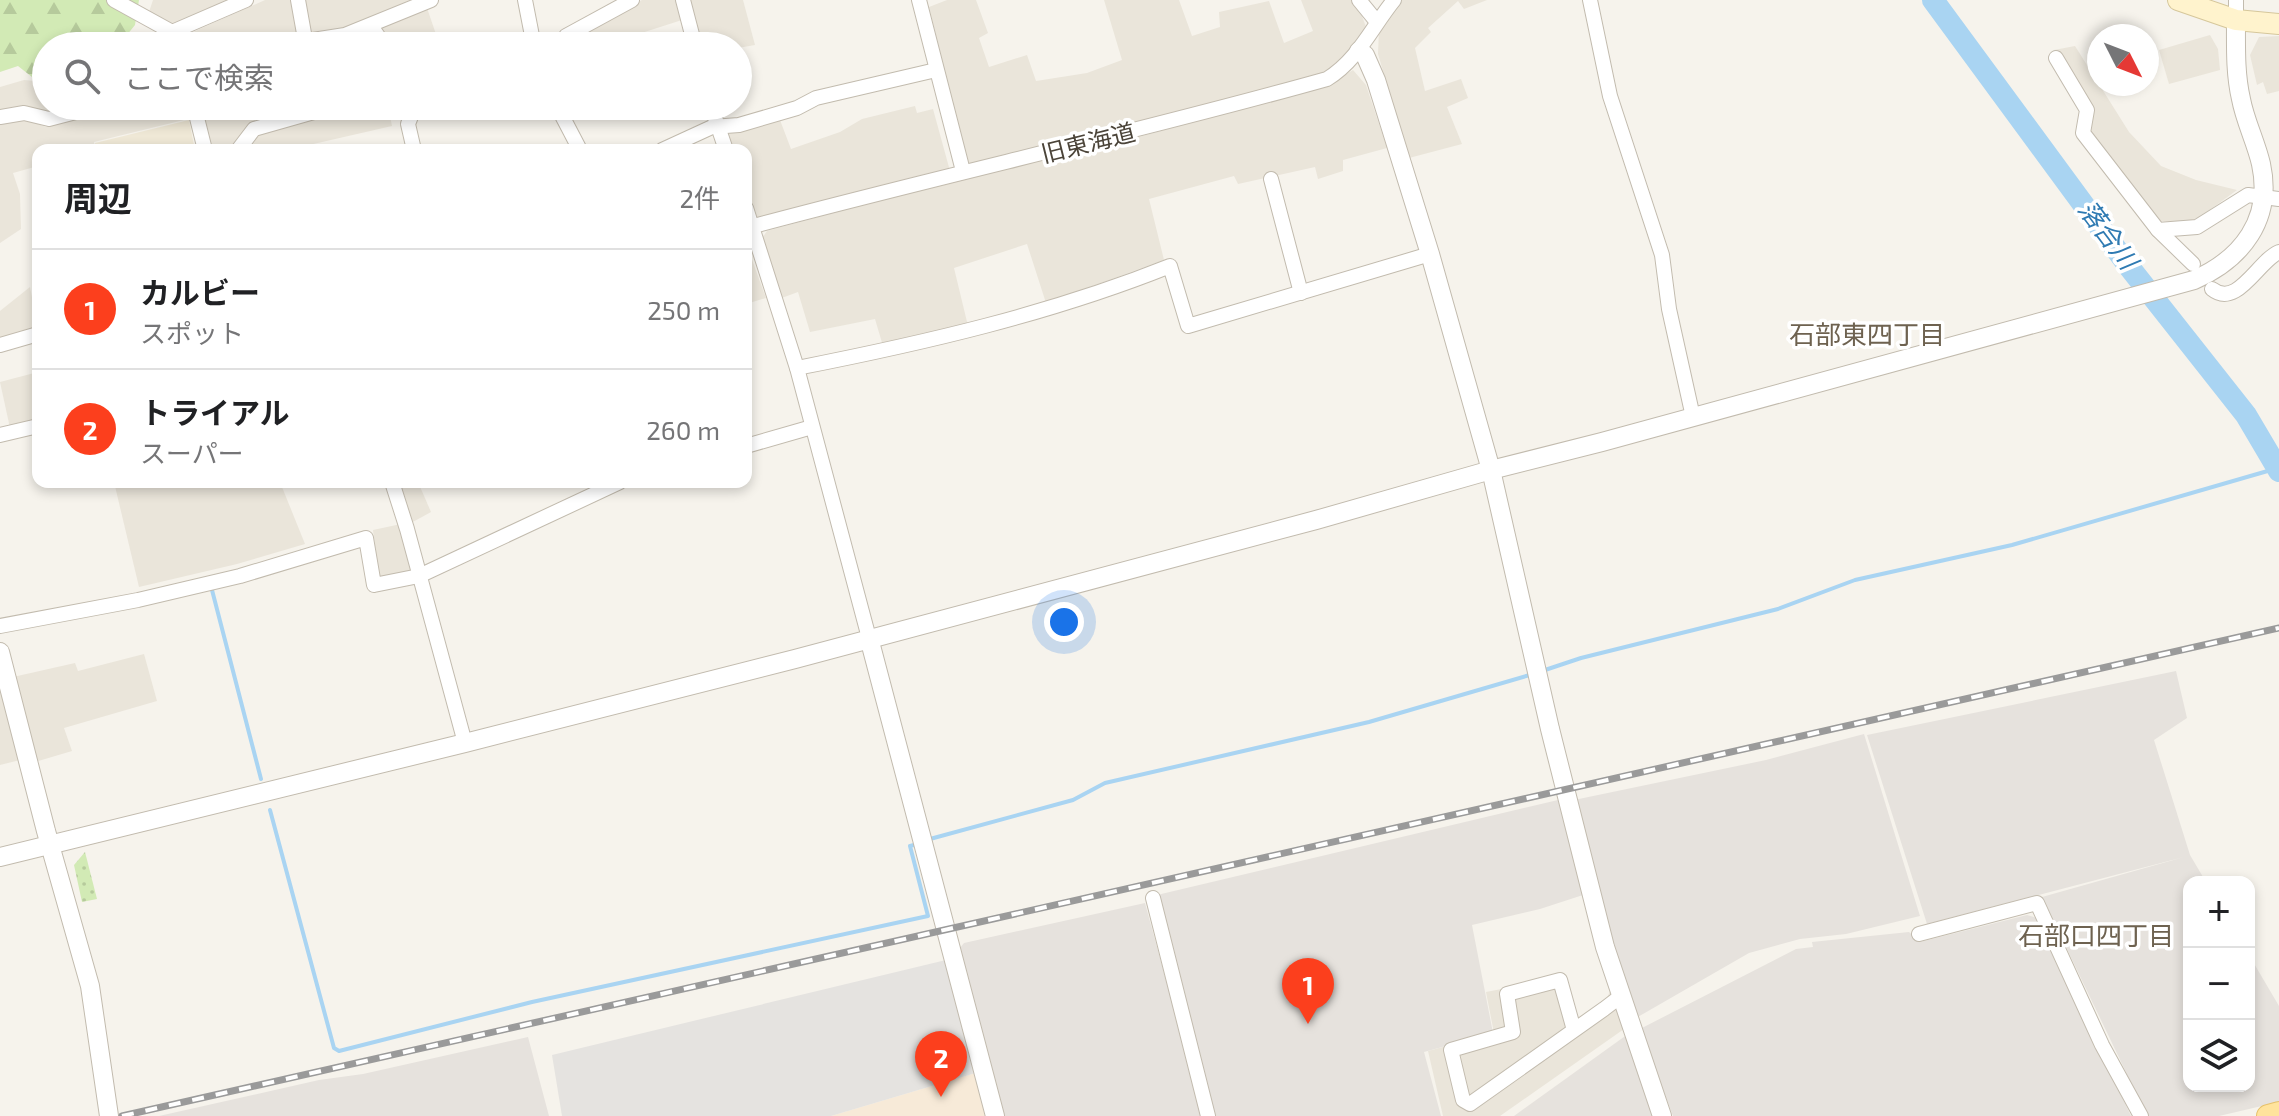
<!DOCTYPE html>
<html lang="ja">
<head>
<meta charset="utf-8">
<style>
  :root { --surface:#fff; --page:#f2f2f2; --text:#202124; --muted:#757577; --line:#e0e0e0; --accent:#fc3f1d }
  body { margin:0; font-family:"Exo 2","Noto Sans JP",sans-serif; background:var(--page); color:var(--text) }
  .controls { position:absolute; right:24px; bottom:24px; display:grid; overflow:hidden; border-radius:16px; box-shadow:0 4px 12px #0003 }
  .controls button { width:72px; height:72px; display:grid; place-items:center; padding:0; border:0; border-bottom:2px solid var(--line); background:var(--surface); color:var(--text); font:40px sans-serif }
  .compass { position:absolute; left:2087px; top:24px; width:72px; height:72px; border-radius:50%; background:var(--surface); box-shadow:0 4px 12px #0003; rotate:132deg }
  .you { position:absolute; left:1064px; top:622px; width:28px; height:28px; margin:-20px; border:6px solid #fff; border-radius:50%; background:#1a73e8; box-shadow:0 0 0 12px #1a73e833 }
  .badge { display:grid; place-items:center; width:52px; height:52px; border-radius:50%; background:var(--accent); color:#fff; font-size:26px; font-weight:700 }
  .pin { position:absolute; translate:-50% -66px; filter:drop-shadow(0 2px 4px #0008) }
  .pin::after { content:''; position:absolute; top:42px; width:28px; height:24px; background:inherit; clip-path:polygon(0 0,100% 0,50% 100%) }
  .list { margin:0; padding:0; list-style:none }
  h2 { display:flex; justify-content:space-between; align-items:center; height:104px; margin:0; padding:0 32px; font-size:34px }
  h2 small { font-size:26px; font-weight:400; color:var(--muted) }
  .list li { display:grid; grid-template-columns:52px 1fr auto; gap:24px; align-items:center; box-sizing:border-box; height:120px; padding:0 32px; border-top:2px solid var(--line) }
  .list b { display:block; font-size:30px; white-space:nowrap }
  .list p { margin:0; font-size:26px; white-space:nowrap; color:var(--muted) }
  .list em { font-size:26px; font-style:normal; color:var(--muted) }
  .icon { flex:none; width:44px; height:44px; fill:none; stroke:currentColor; stroke-width:2; stroke-linecap:round; stroke-linejoin:round }
  .map { position:relative; flex:none; width:2279px; height:1116px; overflow:hidden }
  .search { position:absolute; background:var(--surface); box-shadow:0 4px 12px #0003; left:32px; top:32px; width:720px; height:88px; display:flex; align-items:center; gap:20px; box-sizing:border-box; padding:0 28px; border-radius:44px; color:var(--muted); font-size:30px }
  .panel { position:absolute; background:var(--surface); box-shadow:0 4px 12px #0003; left:32px; top:144px; width:720px; height:344px; border-radius:16px }
  .map>svg:first-child { display:block }
  .residential { fill:#eae5da }
  .commercial { fill:#f7ead8 }
  .industrial { fill:#e6e2dd }
  .education { fill:#efe8d6 }
  .forest { fill:url(#forest-firs) }
  .park { fill:url(#park-dots) }
  .parking { fill:#e5e3e0 }
  .lines { fill:none; stroke-linecap:round; stroke-linejoin:round }
  .stream { stroke:#a9d4f2; stroke-width:4 }
  .river { stroke:#a9d4f2; stroke-width:22 }
  .minor-casing { stroke:#c2bbae; stroke-width:16 }
  .tertiary-casing { stroke:#c2bbae; stroke-width:20 }
  .secondary-casing { stroke:#d6c79b; stroke-width:22 }
  .primary-casing { stroke:#e6c16a; stroke-width:24 }
  .minor { stroke:#fff; stroke-width:14 }
  .tertiary { stroke:#fff; stroke-width:18 }
  .secondary { stroke:#fff3cd; stroke-width:20 }
  .primary { stroke:#ffe39c; stroke-width:22 }
  .rail-casing { stroke:#9a9a9a; stroke-width:7 }
  .rail { stroke:#fff; stroke-width:4; stroke-dasharray:12; stroke-linecap:butt }
  .labels { text-anchor:middle; dominant-baseline:central; stroke-width:7; stroke-linejoin:round; paint-order:stroke }
  .street-label { font-size:24px; fill:#4b4439; stroke:#fff }
  .water-label { font-size:26px; font-style:italic; fill:#2e7ab2; stroke:#fff }
  .neighbourhood-label { font-size:26px; fill:#6e6250; stroke:#fff }
</style>
</head>
<body>
<div class="map">
<svg width="2279" height="1116" viewBox="0 0 2279 1116">
  <defs>
    <pattern id="forest-firs" width="22" height="20" patternUnits="userSpaceOnUse" patternTransform="scale(2)"><rect width="22" height="20" fill="#d2eab5"/><path d="M5 1l3.5 6h-7zM16 11l3.5 6h-7z" fill="#b6ca9c"/></pattern>
    <pattern id="park-dots" width="8" height="8" patternUnits="userSpaceOnUse" patternTransform="scale(2)"><rect width="8" height="8" fill="#d2eab5"/><path d="M2 2h.1M6 6h.1" fill="none" stroke="#b6ca9c" stroke-width="1.8" stroke-linecap="round"/></pattern>
  </defs>
  <rect width="100%" height="100%" fill="#f6f3ec"/>
  <!-- residential -->
  <g class="residential">
    <path d="M153,0H239L174,27L148,15Z"/>
    <path d="M265,0H293L300,36L254,46H127L153,36L175,40Z"/>
    <path d="M300,0H420L348,29L308,36Z"/>
    <path d="M642,0H676L682,20L601,46H567L573,36Z"/>
    <path d="M687,0H743L755,45L738,48V46H699Z"/>
    <path d="M947,0H976L988,33L979,38L989,67L1027,55L1036,81L1087,73L1122,60L1104,0H1179L1192,36L1220,27L1219,12L1269,1L1284,43L1313,31L1301,0H1356L1366,27L1346,57L1329,73L971,167L966,158L929,7Z"/>
    <path d="M1401,0H1487L1464,9L1458,1L1428,28L1431,32L1415,48L1425,91L1461,79L1468,98L1447,107L1462,144L1409,158L1378,54L1379,29Z"/>
    <path d="M427,8L440,46H390L378,30Z"/>
    <path d="M2210,35L2218,49L2220,70L2169,84L2159,50Z"/>
    <path d="M2279,36V91L2267,94L2263,82L2257,85L2250,55L2259,37Z"/>
    <path d="M2075,46L2129,132L2161,166L2196,180L2237,190L2200,217L2186,222L2161,221L2135,192L2088,131L2092,107L2054,50Z"/>
    <path d="M1353,70L1366,85L1387,148L1343,160V171L1318,179L1315,167L1238,184L1234,176L1149,199L1164,260L1046,303L1027,244L954,268L968,326L883,346L875,319L810,332L798,292L779,299L760,241L767,231L968,176L1091,150L1252,106L1333,82Z"/>
    <path d="M24,80L46,82V106H92L48,117L0,115V87Z"/>
    <path d="M111,106H181L188,119L94,142L95,150H38V166L13,173L20,194L21,229L0,243V123L22,118L46,127Z"/>
    <path d="M197,106H321L250,126L231,150H208Z"/>
    <path d="M346,106H388L392,126L309,145L300,150H241L254,134Z"/>
    <path d="M915,106L917,113L933,109L950,171L754,219L746,196V150H730L725,130L780,120L791,149L840,132L862,119Z"/>
    <path d="M746,243L766,298L746,304Z"/>
    <path d="M30,287L38,328L0,340V311Z"/>
    <path d="M38,372V422L10,428L0,382Z"/>
    <path d="M114,482H280L305,544L237,564L139,587Z"/>
    <path d="M397,482H418L431,512L411,523Z"/>
    <path d="M401,524L414,570L379,579L373,530Z"/>
    <path d="M144,654L157,701L64,728L72,751L35,762L13,677L75,663L78,671Z"/>
    <path d="M0,684L20,760L0,765Z"/>
    <path d="M1564,977L1575,1017L1584,1019L1605,1003L1610,991L1624,1029L1500,1116H1443L1428,1051L1494,1033L1486,992Z"/>
  </g>
  <!-- commercial -->
  <path class="commercial" d="M979,1072L990,1116H831Z"/>
  <!-- industrial -->
  <g class="industrial">
    <path d="M2176,671L2187,718L2154,740L2190,855L2206,882H2189V1086H2249V955L2279,1006V1102L2219,1116H2147L2042,897L2184,857L1927,924L1867,735Z"/>
    <path d="M1864,734L1920,916L1846,934L1800,939L1749,953L1636,1018L1607,930L1574,800L1766,760Z"/>
    <path d="M1558,800L1583,895L1540,909L1472,925L1493,1033L1424,1052L1441,1116H1211L1157,895Z"/>
    <path d="M1145,903L1203,1116H1004L960,948L964,943Z"/>
    <path d="M2027,915L2037,918L2131,1116H1673L1640,1029L1796,949L1813,947L1812,942L1909,932L1920,942Z"/>
    <path d="M1628,1034L1657,1116H1514Z"/>
    <path d="M528,1037L549,1116H159L319,1080L363,1074Z"/>
  </g>
  <!-- education -->
  <path class="education" d="M189,120L195,150H96L95,143Z"/>
  <!-- forest -->
  <path class="forest" d="M0,0H139L135,25L118,46H46V88L18,66L0,72Z"/>
  <!-- park -->
  <path class="park" d="M85,852L97,899L82,902L74,865Z"/>
  <!-- parking -->
  <path class="parking" d="M946,960L979,1072L831,1116H562L552,1055Z"/>
  <g class="lines">
    <!-- stream -->
    <g class="stream">
      <path d="M212,590L261,779"/>
      <path d="M1542,671L1581,658L1778,609L1855,580L2012,545L2278,468"/>
      <path d="M270,810L334,1048L339,1051L532,1002L928,916L910,846L918,844"/>
      <path d="M930,839L1073,800L1105,783L1369,722L1533,674"/>
    </g>
    <!-- river -->
    <path class="river" d="M1933,0L2130,268L2246,415L2279,471"/>
    <!-- minor casing -->
    <g class="minor-casing">
      <g id="minor">
        <path d="M114,0L172,32L246,0"/>
        <path d="M298,0L305,39"/>
        <path d="M525,0L534,46"/>
        <path d="M683,0L695,46"/>
        <path d="M919,0L963,171"/>
        <path d="M1359,0L1377,22"/>
        <path d="M1590,0L1610,96L1662,255L1669,309L1693,417"/>
        <path d="M2236,0V20"/>
        <path d="M371,26L385,46"/>
        <path d="M274,46L345,35L431,0"/>
        <path d="M560,46L566,36L632,0"/>
        <path d="M2056,58L2087,110L2083,133L2158,230L2197,227L2248,195L2279,199"/>
        <path d="M194,106L205,150"/>
        <path d="M557,106L580,150"/>
        <path d="M711,106L726,150"/>
        <path d="M0,117L24,113L49,119L99,106"/>
        <path d="M238,150L254,129L335,106"/>
        <path d="M414,150L408,124L415,106"/>
        <path d="M662,150L712,127L739,125L797,108L816,98L936,70"/>
        <path d="M1271,179L1301,293"/>
        <path d="M746,208L797,368L869,638"/>
        <path d="M746,228C939,176 1135,133 1327,79C1358,60 1372,27 1394,0"/>
        <path d="M2158,230L2193,264"/>
        <path d="M2212,289C2237,309 2258,261 2279,252"/>
        <path d="M0,345L38,334"/>
        <path d="M797,368C924,343 1050,314 1170,266L1188,326L1430,254"/>
        <path d="M0,435L38,426"/>
        <path d="M746,446L812,427"/>
        <path d="M392,482L407,529L465,743"/>
        <path d="M0,626L138,600L240,576L366,538L374,585L419,576L620,482"/>
        <path d="M1153,898L1208,1116"/>
        <path d="M1919,934L2037,903L2102,1045L2141,1116"/>
        <path d="M1574,1030L1560,980L1507,994L1513,1032L1451,1050L1463,1100L1470,1104L1604,1009L1621,996"/>
      </g>
    </g>
    <!-- tertiary casing -->
    <g class="tertiary-casing">
      <g id="tertiary">
        <path d="M1359,51L1365,55L1376,80L1430,254L1491,470L1550,729L1605,947L1662,1116"/>
        <path d="M869,638L995,1116"/>
        <path d="M0,652L46,831L90,986L109,1116"/>
        <path d="M0,857L465,743L795,659L1316,520L1491,470L1602,442L2194,280C2242,259 2273,219 2261,164C2256,142 2245,121 2241,99C2235,73 2236,46 2236,20"/>
      </g>
    </g>
    <!-- secondary casing -->
    <g class="secondary-casing">
      <path id="secondary" d="M2178,0L2236,20L2279,24"/>
    </g>
    <!-- primary casing -->
    <g class="primary-casing">
      <path id="primary" d="M2268,1116L2279,1113"/>
    </g>
    <!-- minor -->
    <use href="#minor" class="minor"/>
    <!-- tertiary -->
    <use href="#tertiary" class="tertiary"/>
    <!-- secondary -->
    <use href="#secondary" class="secondary"/>
    <!-- primary -->
    <use href="#primary" class="primary"/>
    <!-- rail casing -->
    <g class="rail-casing">
      <path id="rail" d="M122,1116L2279,628"/>
    </g>
    <!-- rail -->
    <use href="#rail" class="rail"/>
  </g>
  <g class="labels">
    <!-- street labels -->
    <g class="street-label">
      <text transform="translate(1088 142) rotate(-14)">旧東海道</text>
    </g>
    <!-- water labels -->
    <g class="water-label">
      <text transform="translate(2109 234) rotate(53)">落合川</text>
    </g>
    <!-- neighbourhood labels -->
    <g class="neighbourhood-label">
      <text x="1867" y="333">石部東四丁目</text>
      <text x="2096" y="934">石部口四丁目</text>
    </g>
  </g>
</svg>
<div class="controls">
<button>+</button>
<button>−</button>
<button><svg class="icon" aria-label="layers" viewBox="0 0 24 24"><path d="M12 4l9 5-9 5-9-5zM3 14l9 5 9-5"/></svg></button>
</div>
<svg class="compass" viewBox="-18 -18 36 36"><path d="M0-13l5 13h-10z" fill="#e53935"/><path d="M0 13l5-13h-10z" fill="#757577"/></svg>
<div class="you"></div>
<div class="pin badge" style="left:1308px;top:1024px">1</div>
<div class="pin badge" style="left:941px;top:1097px">2</div>
<div class="search"><svg class="icon" aria-label="search" viewBox="0 0 24 24"><circle cx="10" cy="10" r="6"/><path d="M15 15l6 6"/></svg>ここで検索</div>
<section class="panel">
<h2>周辺<small>2件</small></h2>
<ul class="list">
<li><span class="badge">1</span><div><b>カルビー</b><p>スポット</p></div><em>250 m</em></li>
<li><span class="badge">2</span><div><b>トライアル</b><p>スーパー</p></div><em>260 m</em></li>
</ul>
</section>
</div>
</body>
</html>
